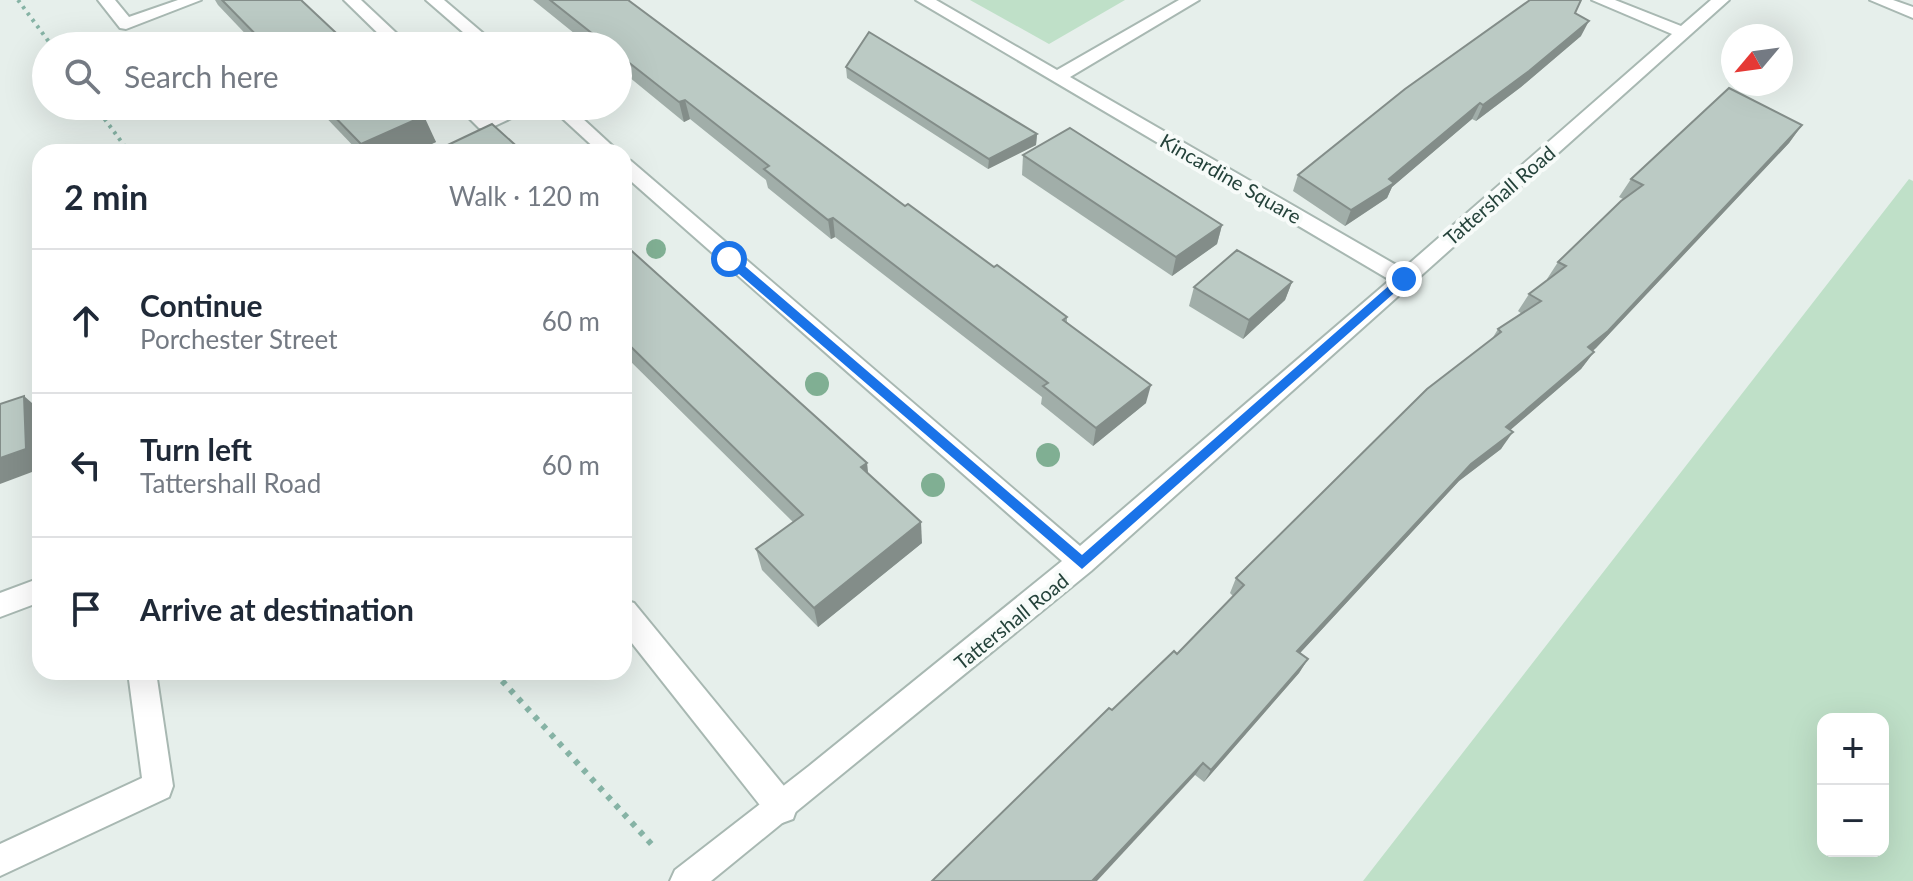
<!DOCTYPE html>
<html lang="en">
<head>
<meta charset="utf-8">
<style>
  :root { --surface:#fff; --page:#f2f2f3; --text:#1f2937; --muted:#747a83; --line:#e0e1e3 }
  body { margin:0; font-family:Lato,sans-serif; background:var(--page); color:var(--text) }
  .controls { position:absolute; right:24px; bottom:24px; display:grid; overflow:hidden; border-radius:16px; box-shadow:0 8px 32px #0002 }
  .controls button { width:72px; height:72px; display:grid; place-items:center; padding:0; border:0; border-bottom:2px solid var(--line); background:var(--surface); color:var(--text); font:40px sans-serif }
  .compass { position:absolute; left:1721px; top:24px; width:72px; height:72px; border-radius:50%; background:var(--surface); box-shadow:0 8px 32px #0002; rotate:241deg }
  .stop { position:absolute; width:24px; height:24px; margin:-18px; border:6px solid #1a73e8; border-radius:50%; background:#fff }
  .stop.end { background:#1a73e8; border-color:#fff; box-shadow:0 2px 8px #0008 }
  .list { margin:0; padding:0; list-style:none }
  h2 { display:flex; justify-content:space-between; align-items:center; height:104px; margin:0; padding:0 32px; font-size:34px }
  h2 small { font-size:26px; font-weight:400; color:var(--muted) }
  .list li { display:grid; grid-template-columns:52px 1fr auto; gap:24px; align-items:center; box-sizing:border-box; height:144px; padding:0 32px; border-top:2px solid var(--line) }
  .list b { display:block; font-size:30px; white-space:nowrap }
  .list p { margin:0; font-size:26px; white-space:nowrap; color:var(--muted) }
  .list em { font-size:26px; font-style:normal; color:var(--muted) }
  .icon { flex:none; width:44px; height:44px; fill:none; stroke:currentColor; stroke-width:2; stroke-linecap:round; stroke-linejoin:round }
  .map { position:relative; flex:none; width:1913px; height:881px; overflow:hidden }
  .search { position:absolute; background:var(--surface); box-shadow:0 8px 32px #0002; left:32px; top:32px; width:600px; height:88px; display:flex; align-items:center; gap:20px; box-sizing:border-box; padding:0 28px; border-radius:44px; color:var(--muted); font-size:30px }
  .panel { position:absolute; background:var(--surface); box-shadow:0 8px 32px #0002; left:32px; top:144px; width:600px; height:536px; border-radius:24px }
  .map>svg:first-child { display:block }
  .green { fill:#bfe0c8; fill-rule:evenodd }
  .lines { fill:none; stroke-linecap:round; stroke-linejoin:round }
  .lane-casing { stroke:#a8b8b2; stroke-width:4 }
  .street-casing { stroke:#a8b8b2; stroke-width:4 }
  .path-far1 { stroke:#86b3a5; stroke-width:4; stroke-dasharray:3 5; stroke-linecap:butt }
  .path { stroke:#86b3a5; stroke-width:6; stroke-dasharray:5 7; stroke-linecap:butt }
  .lane { fill:#fff; fill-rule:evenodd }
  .street { fill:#fff; fill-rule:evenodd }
  .tree { fill:#80af93 }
  .wall { fill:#a1aea9 }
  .shaded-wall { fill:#838d89 }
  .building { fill:#bbcac4; stroke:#838d89; stroke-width:2 }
  .route { fill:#1a73e8 }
  .labels { text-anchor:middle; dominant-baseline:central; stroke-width:8; stroke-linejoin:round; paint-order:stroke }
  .street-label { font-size:20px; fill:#24423a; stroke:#f7fbf9 }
</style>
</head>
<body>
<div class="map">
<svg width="1913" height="881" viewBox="0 0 1913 881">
  <rect width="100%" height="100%" fill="#e6efeb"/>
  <!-- green -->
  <g class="green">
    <path d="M970,0H1125L1049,44Z"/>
    <path d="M1909,179L1913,181V881H1363ZM1823,719H1883V851H1823Z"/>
  </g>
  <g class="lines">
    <!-- lane casing -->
    <g class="lane-casing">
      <g id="lane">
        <path d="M98,0H115L129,17L178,0H201L126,29L120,28Z"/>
        <path d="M344,0H361L410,46H391Z"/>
        <path d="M457,106H477L488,116L512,106H537L486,130L479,128Z"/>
        <path d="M624,600L634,603L793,797L797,808L793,819L782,823L771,819L624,633Z"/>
      </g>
    </g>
    <!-- street casing -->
    <g class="street-casing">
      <g id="street">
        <path d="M426,0H444L498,46H479Z"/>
        <path d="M916,0H936L1057,70L1179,0H1199L1070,77L1403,269L1672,34L1592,0H1615L1681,26L1711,0H1729L1091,571L711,881H670L675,870L809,766L1062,561L624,175V159L631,161L1080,546L1390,280Z"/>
        <path d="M1870,0H1893L1913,7V18Z"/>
        <path d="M549,106H569L619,152H599Z"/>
        <path d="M40,578V602L0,617V593Z"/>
        <path d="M128,672H156L173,786L169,797L0,876V844L142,778Z"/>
      </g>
    </g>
    <!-- path-far1 -->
    <g class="path-far1">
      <path d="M18,0L52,46"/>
      <path d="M95,106L129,152"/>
    </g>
    <!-- path -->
    <path class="path" d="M494,672L655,848"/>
    <!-- lane -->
    <use href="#lane" class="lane"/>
    <!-- street -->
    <use href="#street" class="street"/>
  </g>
  <!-- trees -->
  <g class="tree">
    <circle cx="656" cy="249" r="10"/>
    <circle cx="817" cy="384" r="12"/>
    <circle cx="1048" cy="455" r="12"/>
    <circle cx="933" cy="485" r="12"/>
  </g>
  <!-- wall -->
  <g class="wall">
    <path d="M215,0H301L350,46H257L218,5Z"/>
    <path d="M533,0H628L905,206L1067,317V322L1146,403L1093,446L1041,404L1042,397L835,237L831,239L768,188L766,180L690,119L684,122L618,68V46H590Z"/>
    <path d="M1575,13L1581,36L1521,87L1476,121L1472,119L1392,187L1387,198L1345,226L1293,191L1298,175Z"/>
    <path d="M846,67L1037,134L1036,145L988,169L847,78Z"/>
    <path d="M315,106H413L436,142L414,152H359Z"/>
    <path d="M1802,125L1789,143L1593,351L1594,352L1581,369L1510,430L1501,449L1459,481L1300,653L1308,659L1299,673L1204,782L1112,710L1177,654L1233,596L1230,593L1236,578L1492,339L1498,329L1522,314L1518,311L1529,294L1548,280L1547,279L1558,262L1623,199L1619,197L1631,179Z"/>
    <path d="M1023,155L1222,225L1217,244L1172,276L1022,175Z"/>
    <path d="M624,244L867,463L868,474L922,543L818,627L762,570L756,549L793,522L624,355Z"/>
    <path d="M1292,282L1285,300L1243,339L1189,306L1194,287Z"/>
  </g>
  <!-- shaded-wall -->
  <g class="shaded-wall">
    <path d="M1589,21L1581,36L1521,87L1476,121L1483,105Z"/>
    <path d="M685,100L690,119L684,122L679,102Z"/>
    <path d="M1480,103L1472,119L1392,187L1387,198L1345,226L1351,210Z"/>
    <path d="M424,116L436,142L414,152H366L361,144Z"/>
    <path d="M1802,125L1789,143L1596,348L1575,365L1588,347Z"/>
    <path d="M1037,134L1036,145L988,169L989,159Z"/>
    <path d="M833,218L835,237L831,239L828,220Z"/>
    <path d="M1222,225L1217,244L1172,276L1176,257Z"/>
    <path d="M1292,282L1285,300L1243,339L1249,320Z"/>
    <path d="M1594,352L1581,369L1494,444L1506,427Z"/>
    <path d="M1151,385L1146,403L1093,446L1096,428Z"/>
    <path d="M24,396L40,410V469L0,484V458Z"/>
    <path d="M1513,432L1501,449L1459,481L1289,665L1297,651L1471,464Z"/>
    <path d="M867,463L869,485L861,467Z"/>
    <path d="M921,522L922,543L818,627L814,608Z"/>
    <path d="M1308,659L1299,673L1204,782L1211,770Z"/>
    <path d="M1203,763L1196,774L1097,881H1092Z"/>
  </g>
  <!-- building -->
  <g class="building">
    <path d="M222,0H301L350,46H267Z"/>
    <path d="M550,0H628L905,206L908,204L994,267L997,265L1067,317L1063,320L1151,385L1096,428L1043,386L1048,383L833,218L828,220L764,169L769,166L685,100L679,102L618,54V46H608Z"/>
    <path d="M1530,0H1581L1575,13L1589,21L1529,71L1483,105L1480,103L1389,179L1394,183L1351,210L1298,175L1405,89Z"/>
    <path d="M869,32L1037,134L989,159L846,67Z"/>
    <path d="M1729,88L1802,125L1608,331L1588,347L1594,352L1506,427L1513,432L1471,464L1297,651L1308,659L1211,770L1203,763L1092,881H932L1109,708L1112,710L1174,651L1177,654L1244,585L1236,578L1427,389L1501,332L1498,329L1541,301L1529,294L1566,266L1558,262L1621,201L1643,185L1631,179Z"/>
    <path d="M324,106H413L424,116L361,144Z"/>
    <path d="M492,124L523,152H433Z"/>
    <path d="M1070,128L1222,225L1176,257L1023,155Z"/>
    <path d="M624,244L867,463L861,467L921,522L814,608L756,549L803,515L624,340Z"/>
    <path d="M1237,250L1292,282L1249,320L1194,287Z"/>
    <path d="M24,396L26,449L0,458V404Z"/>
  </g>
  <!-- route -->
  <path class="route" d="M725,256H733L1082,555L1400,276L1410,279L1082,569L725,262Z"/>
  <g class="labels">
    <!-- street labels -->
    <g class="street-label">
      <text transform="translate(1231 178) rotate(30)">Kincardine Square</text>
      <text transform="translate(1499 195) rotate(-41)">Tattershall Road</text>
      <text transform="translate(1011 621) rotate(-39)">Tattershall Road</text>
    </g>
  </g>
</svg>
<div class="controls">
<button>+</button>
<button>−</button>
</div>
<svg class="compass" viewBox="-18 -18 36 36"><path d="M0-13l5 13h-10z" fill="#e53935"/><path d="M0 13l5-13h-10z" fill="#747a83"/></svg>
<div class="stop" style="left:729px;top:259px"></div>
<div class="stop end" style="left:1404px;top:279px"></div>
<div class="search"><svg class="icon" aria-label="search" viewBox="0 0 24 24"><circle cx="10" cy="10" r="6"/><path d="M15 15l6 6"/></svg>Search here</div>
<section class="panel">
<h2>2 min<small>Walk · 120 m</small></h2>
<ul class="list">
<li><svg class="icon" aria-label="ahead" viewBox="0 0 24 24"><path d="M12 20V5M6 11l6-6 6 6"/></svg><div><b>Continue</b><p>Porchester Street</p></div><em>60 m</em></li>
<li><svg class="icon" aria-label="left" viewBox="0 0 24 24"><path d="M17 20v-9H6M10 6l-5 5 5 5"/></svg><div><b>Turn left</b><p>Tattershall Road</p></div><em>60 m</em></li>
<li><svg class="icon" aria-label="arrive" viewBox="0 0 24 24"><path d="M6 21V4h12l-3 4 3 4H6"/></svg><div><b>Arrive at destination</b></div></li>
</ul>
</section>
</div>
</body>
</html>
